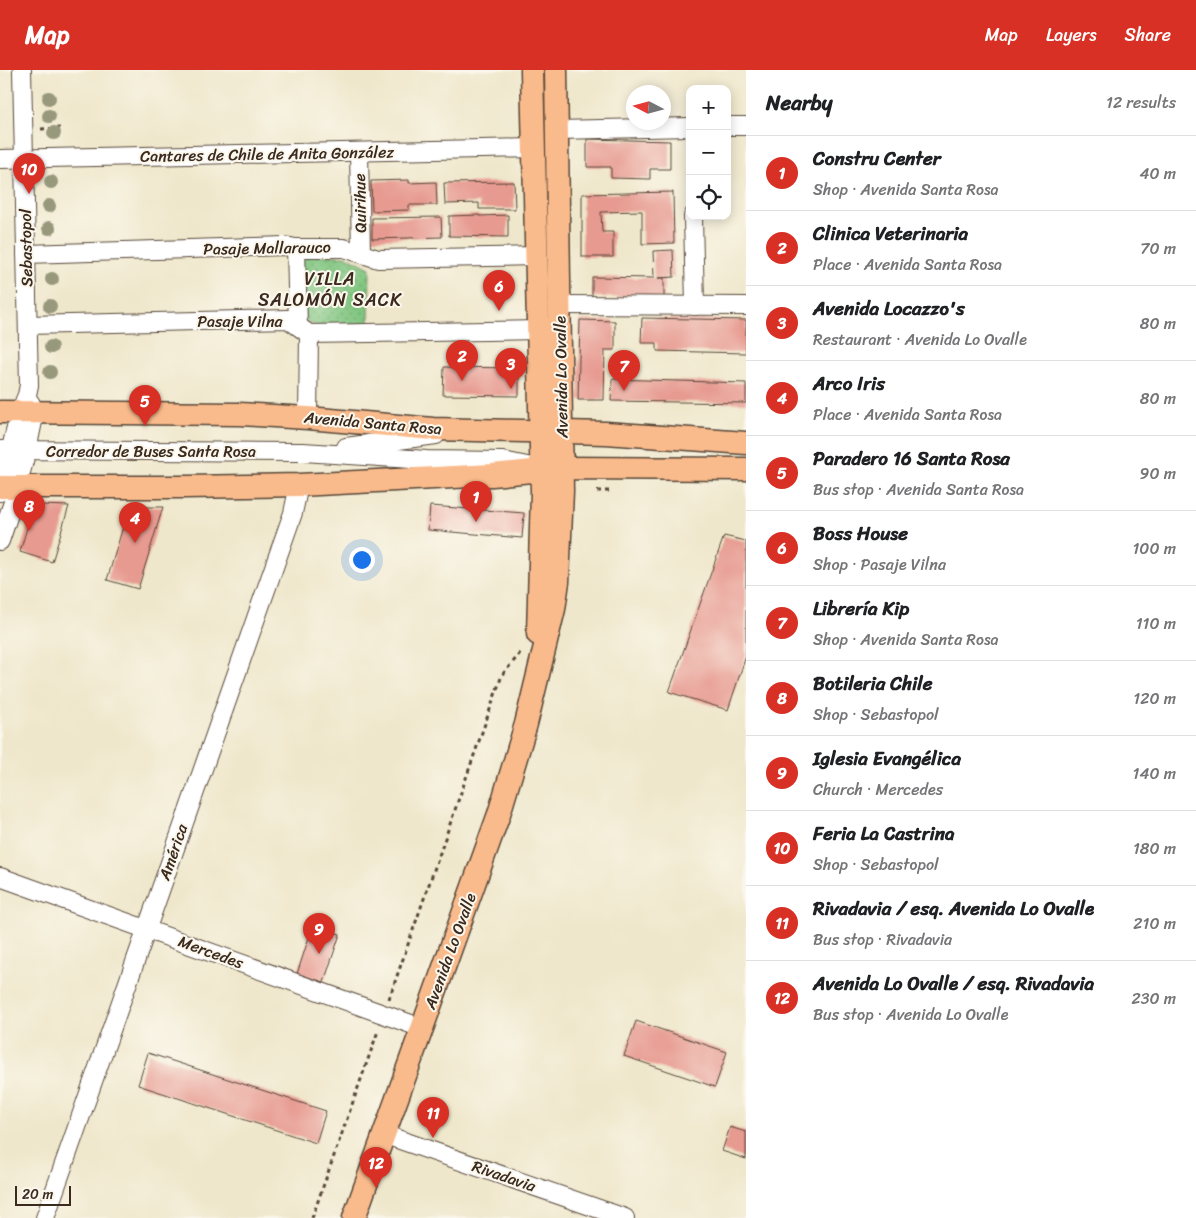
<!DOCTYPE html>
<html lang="en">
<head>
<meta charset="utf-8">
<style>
  :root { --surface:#fff; --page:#f6f6f6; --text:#202124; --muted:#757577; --line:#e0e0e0; --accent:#d93025 }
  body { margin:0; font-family:Sriracha,sans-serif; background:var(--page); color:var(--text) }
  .controls { position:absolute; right:15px; top:15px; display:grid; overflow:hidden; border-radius:10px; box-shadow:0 2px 12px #0003 }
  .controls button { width:45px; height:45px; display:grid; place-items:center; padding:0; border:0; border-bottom:1px solid var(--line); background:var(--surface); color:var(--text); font:25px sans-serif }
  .compass { position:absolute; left:626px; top:15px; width:45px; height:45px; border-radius:50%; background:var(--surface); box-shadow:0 2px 12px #0003; rotate:276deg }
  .scale { position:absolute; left:15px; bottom:12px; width:56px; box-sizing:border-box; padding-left:5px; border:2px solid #3b2a1e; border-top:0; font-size:14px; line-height:18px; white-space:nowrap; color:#3b2a1e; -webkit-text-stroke:4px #fbf7ec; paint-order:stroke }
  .you { position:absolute; left:361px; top:489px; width:18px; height:18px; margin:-12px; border:4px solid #fff; border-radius:50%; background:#1a73e8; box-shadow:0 0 0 8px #1a73e833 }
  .badge { display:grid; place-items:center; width:32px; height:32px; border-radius:50%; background:var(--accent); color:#fff; font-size:16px; font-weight:700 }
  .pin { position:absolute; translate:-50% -41px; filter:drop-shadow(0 1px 2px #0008) }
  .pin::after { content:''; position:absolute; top:26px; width:18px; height:15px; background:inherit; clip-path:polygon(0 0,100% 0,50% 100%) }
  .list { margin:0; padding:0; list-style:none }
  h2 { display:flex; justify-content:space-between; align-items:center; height:65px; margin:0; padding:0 20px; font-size:21px }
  h2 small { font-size:16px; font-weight:400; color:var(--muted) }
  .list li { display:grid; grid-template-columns:32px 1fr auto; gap:15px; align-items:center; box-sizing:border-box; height:75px; padding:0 20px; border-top:1px solid var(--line) }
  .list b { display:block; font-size:19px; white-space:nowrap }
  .list p { margin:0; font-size:16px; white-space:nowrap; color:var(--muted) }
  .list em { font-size:16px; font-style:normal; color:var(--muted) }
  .icon { flex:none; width:28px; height:28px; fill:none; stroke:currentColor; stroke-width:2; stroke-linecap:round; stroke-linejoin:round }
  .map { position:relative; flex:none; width:746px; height:1148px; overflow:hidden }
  header { display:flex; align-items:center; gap:30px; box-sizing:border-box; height:70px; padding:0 25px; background:var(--accent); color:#fff }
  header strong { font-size:24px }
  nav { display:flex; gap:28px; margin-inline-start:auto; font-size:18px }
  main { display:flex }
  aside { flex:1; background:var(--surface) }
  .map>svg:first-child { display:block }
  .grass { fill:url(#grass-dots); stroke:#5e7850 }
  .building { fill:#e79a90 }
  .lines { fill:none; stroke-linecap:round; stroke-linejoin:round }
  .minor-casing { stroke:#564638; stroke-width:20 }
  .major-casing { stroke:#564638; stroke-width:25 }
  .path { stroke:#564638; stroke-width:3; stroke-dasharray:4 4; stroke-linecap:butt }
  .minor { stroke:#fff; stroke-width:18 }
  .major { stroke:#fabb8c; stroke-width:22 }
  .tree { fill:#98997c }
  .labels { text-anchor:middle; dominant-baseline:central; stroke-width:4; stroke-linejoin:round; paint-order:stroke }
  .street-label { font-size:16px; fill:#3b2a1e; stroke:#fbf7ec }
  .neighbourhood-label { font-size:18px; letter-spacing:1px; fill:#3b2a1e; stroke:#fbf7ec }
</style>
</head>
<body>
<header>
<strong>Map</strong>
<nav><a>Map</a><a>Layers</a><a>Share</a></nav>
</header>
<main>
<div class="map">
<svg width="746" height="1148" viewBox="0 0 746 1148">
  <defs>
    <pattern id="grass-dots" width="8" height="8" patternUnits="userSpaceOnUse" patternTransform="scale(1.25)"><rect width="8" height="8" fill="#81c681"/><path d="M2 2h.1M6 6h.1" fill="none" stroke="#6ba169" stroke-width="1.8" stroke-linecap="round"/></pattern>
  </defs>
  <rect width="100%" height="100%" fill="#fbf7ec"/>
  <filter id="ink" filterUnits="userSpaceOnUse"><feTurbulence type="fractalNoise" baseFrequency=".02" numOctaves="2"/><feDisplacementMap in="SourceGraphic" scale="10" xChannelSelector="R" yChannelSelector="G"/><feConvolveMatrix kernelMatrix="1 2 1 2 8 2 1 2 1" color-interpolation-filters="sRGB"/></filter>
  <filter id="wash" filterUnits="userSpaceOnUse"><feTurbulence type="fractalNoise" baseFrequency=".0096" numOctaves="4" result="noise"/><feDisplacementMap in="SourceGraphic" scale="20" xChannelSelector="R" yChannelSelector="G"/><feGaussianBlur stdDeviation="1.12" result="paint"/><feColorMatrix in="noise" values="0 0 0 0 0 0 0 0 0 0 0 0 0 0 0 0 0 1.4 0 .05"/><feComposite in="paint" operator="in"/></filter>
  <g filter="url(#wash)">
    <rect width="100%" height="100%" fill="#efe7cb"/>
    <!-- grass -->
    <path class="grass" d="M301,185L347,186L370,198L369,258L321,257L309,253L298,241Z"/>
    <g id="blocks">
      <!-- building -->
      <g class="building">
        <path d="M587,69L670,71V99H650V109L611,108V97H587Z"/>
        <path d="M409,110V113L436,112L437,135H409V140L372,141L371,111Z"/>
        <path d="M514,112L515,139H479V133L445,134L444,113Z"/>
        <path d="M673,122L674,173L642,174V141L601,142L602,162H613V187H582V124Z"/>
        <path d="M479,145V146L508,145V167L449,166V146Z"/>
        <path d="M441,147L442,167L372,169V148Z"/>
        <path d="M673,180L674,207L658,208H664V228L592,227V207L654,208L653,181Z"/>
        <path d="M642,248L746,250V283L657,281V273H641Z"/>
        <path d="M580,250L615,251V280H605L604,330H578Z"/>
        <path d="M444,297L519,298V326L443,325Z"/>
        <path d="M612,309L746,313V333L611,331Z"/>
        <path d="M41,435L69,436L52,492L20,482L31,444Z"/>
        <path d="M430,436L524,443L522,468L428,460Z"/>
        <path d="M129,437H163L138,519L107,510Z"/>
        <path d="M724,466L746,471V586L728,640L669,622Z"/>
        <path d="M313,855L340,864L324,912L297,904Z"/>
        <path d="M636,951L727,982L715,1017L624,986Z"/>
        <path d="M148,983L326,1041L316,1073L138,1015Z"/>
        <path d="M730,1057L746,1062V1089L722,1081Z"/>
      </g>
    </g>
  </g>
  <g filter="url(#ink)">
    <use href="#blocks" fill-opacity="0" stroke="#564638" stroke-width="1"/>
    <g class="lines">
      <!-- minor casing -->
      <g class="minor-casing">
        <g id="minor">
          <path d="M727,56H746"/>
          <path d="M557,60L690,57"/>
          <path d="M359,82L361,183"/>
          <path d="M0,89L534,78"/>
          <path d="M693,146L695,236"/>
          <path d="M296,178L298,256"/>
          <path d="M26,184L285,176L296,178H344L378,189L536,186"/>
          <path d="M560,235L746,236"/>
          <path d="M28,255L288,249L309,264L538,260"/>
          <path d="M308,348L309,264"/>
          <path d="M346,377L436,365"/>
          <path d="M0,380L303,382L427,390L503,391L532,397"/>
          <path d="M0,422L20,342L27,325L29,315L22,0"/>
          <path d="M0,471L13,432L27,380L35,342L30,332"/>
          <path d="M0,807L422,958"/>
          <path d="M383,1064L625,1148"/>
          <path d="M45,1148L293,443L299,415"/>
        </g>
      </g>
      <!-- major casing -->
      <g class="major-casing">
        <g id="major">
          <path d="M532,0L542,421L538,564"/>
          <path d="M0,342L240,344L308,348L433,359L606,363L746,373"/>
          <path d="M0,417H185L299,415L492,405L562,398L746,399"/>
          <path d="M354,1148L499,744L526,654L554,539L558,512L562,421L556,0"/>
        </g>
      </g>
      <!-- path -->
      <g class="path">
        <path d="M41,59L60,58"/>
        <path d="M597,421H610"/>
        <path d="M389,929L502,605L518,586L522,579"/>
        <path d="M312,1148L378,961"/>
      </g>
      <!-- minor -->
      <use href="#minor" class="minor"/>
      <!-- major -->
      <use href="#major" class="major"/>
    </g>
    <!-- trees -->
    <g class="tree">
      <circle cx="49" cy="28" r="7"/>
      <circle cx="49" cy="46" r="7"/>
      <circle cx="54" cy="63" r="7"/>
      <circle cx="51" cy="112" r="7"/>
      <circle cx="49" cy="136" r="7"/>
      <circle cx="49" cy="158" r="7"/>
      <circle cx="52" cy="209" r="7"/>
      <circle cx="50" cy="236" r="7"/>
      <circle cx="51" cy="277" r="7"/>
      <circle cx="50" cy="302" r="7"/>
    </g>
  </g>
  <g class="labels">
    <!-- street labels -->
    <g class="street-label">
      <text transform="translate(267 84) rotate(-1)">Cantares de Chile de Anita González</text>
      <text transform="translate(360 133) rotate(-91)">Quirihue</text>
      <text transform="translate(26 178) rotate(-91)">Sebastopol</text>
      <text transform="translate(267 178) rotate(-1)">Pasaje Mallarauco</text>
      <text x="240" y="251">Pasaje Vilna</text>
      <text transform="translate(561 307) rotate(-91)">Avenida Lo Ovalle</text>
      <text transform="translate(373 353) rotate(5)">Avenida Santa Rosa</text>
      <text x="151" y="381">Corredor de Buses Santa Rosa</text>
      <text transform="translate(173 782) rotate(-71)">América</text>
      <text transform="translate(450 881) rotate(-70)">Avenida Lo Ovalle</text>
      <text transform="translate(211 882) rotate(20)">Mercedes</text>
      <text transform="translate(504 1106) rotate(19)">Rivadavia</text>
    </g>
    <!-- neighbourhood labels -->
    <g class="neighbourhood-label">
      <text x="330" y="209">VILLA<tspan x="330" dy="21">SALOMÓN SACK</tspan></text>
    </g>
  </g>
</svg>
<div class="controls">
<button>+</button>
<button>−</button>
<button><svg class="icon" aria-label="locate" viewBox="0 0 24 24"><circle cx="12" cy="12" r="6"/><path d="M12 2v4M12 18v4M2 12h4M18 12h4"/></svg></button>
</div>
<svg class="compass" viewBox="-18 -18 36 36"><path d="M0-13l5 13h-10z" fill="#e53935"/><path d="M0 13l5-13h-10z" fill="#757577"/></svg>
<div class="scale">20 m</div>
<div class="you"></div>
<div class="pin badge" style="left:476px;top:452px">1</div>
<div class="pin badge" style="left:462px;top:311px">2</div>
<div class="pin badge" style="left:511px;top:319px">3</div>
<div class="pin badge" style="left:135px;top:473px">4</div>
<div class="pin badge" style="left:145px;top:356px">5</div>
<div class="pin badge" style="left:499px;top:241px">6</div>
<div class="pin badge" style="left:624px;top:321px">7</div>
<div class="pin badge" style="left:29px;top:461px">8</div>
<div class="pin badge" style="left:319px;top:884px">9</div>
<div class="pin badge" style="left:29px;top:124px">10</div>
<div class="pin badge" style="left:433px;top:1068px">11</div>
<div class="pin badge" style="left:376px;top:1118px">12</div>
</div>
<aside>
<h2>Nearby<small>12 results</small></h2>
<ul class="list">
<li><span class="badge">1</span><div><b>Constru Center</b><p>Shop · Avenida Santa Rosa</p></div><em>40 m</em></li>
<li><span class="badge">2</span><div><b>Clinica Veterinaria</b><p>Place · Avenida Santa Rosa</p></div><em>70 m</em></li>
<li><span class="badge">3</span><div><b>Avenida Locazzo's</b><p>Restaurant · Avenida Lo Ovalle</p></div><em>80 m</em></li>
<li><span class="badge">4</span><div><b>Arco Iris</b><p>Place · Avenida Santa Rosa</p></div><em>80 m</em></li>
<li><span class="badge">5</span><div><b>Paradero 16 Santa Rosa</b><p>Bus stop · Avenida Santa Rosa</p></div><em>90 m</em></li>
<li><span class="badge">6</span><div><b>Boss House</b><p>Shop · Pasaje Vilna</p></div><em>100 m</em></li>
<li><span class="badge">7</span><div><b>Librería Kip</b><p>Shop · Avenida Santa Rosa</p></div><em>110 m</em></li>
<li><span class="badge">8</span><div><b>Botileria Chile</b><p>Shop · Sebastopol</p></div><em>120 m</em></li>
<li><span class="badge">9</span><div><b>Iglesia Evangélica</b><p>Church · Mercedes</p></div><em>140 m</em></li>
<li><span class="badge">10</span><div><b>Feria La Castrina</b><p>Shop · Sebastopol</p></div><em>180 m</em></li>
<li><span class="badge">11</span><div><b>Rivadavia / esq. Avenida Lo Ovalle</b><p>Bus stop · Rivadavia</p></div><em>210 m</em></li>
<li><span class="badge">12</span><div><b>Avenida Lo Ovalle / esq. Rivadavia</b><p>Bus stop · Avenida Lo Ovalle</p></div><em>230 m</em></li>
</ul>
</aside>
</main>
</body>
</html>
